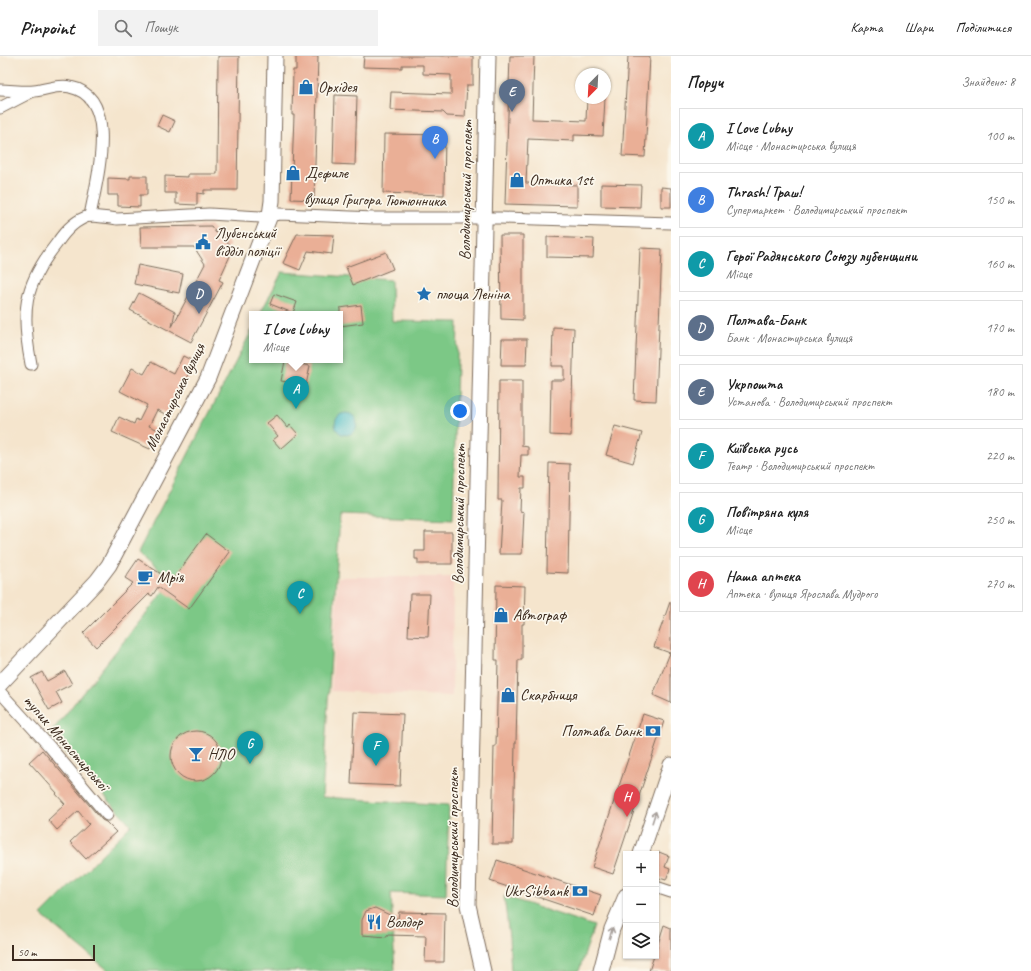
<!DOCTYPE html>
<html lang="uk">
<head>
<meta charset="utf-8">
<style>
  :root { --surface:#fff; --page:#f2f2f2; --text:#222; --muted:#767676; --line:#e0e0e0; --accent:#d93025 }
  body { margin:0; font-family:Caveat,sans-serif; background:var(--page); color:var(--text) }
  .controls { position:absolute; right:12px; bottom:12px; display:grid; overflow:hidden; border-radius:0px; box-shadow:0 1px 3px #0004 }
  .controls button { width:36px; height:36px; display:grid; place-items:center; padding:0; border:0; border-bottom:1px solid var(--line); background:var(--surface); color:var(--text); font:20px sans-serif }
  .compass { position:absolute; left:575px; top:12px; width:36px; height:36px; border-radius:50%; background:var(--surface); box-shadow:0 1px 3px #0004; rotate:204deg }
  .scale { position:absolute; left:12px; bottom:10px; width:83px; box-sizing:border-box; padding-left:4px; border:2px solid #3b2a1e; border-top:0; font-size:11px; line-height:14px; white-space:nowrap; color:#3b2a1e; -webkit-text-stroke:3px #fbf7ec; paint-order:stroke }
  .you { position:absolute; left:460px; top:355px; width:14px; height:14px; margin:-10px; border:3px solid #fff; border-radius:50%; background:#1a73e8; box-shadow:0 0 0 6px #1a73e833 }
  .badge { display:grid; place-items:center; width:26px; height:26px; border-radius:50%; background:var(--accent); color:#fff; font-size:13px; font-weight:700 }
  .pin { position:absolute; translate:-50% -33px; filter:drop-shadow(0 1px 2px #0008) }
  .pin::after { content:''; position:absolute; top:21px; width:14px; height:12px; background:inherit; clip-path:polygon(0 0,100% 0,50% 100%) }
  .popup { position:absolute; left:249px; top:255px; width:94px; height:52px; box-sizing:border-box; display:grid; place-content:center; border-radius:0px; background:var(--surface); filter:drop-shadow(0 1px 3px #0005); font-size:13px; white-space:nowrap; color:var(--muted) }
  .popup b { font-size:15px; color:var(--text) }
  .popup::after { content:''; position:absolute; left:50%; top:100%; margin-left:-8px; border:8px solid transparent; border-top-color:var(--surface) }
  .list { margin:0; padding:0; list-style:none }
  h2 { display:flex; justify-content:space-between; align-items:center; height:52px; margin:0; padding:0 16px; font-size:17px }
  h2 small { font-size:13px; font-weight:400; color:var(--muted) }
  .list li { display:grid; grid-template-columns:26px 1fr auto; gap:12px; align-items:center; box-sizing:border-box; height:56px; margin:0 8px 8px; padding:0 8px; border:1px solid var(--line); border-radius:0px }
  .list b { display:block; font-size:15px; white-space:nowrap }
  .list p { margin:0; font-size:13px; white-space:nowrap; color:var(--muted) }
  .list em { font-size:13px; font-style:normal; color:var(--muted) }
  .icon { flex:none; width:22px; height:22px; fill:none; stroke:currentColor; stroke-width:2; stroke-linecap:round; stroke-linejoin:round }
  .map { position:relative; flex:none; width:671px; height:915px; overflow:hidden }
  header { display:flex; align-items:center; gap:24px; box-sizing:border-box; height:56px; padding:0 20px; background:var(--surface); border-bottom:1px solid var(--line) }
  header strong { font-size:19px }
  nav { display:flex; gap:22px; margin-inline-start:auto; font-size:14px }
  .search { width:280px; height:36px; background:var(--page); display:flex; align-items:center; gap:10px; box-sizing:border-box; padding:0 14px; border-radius:0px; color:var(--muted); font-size:15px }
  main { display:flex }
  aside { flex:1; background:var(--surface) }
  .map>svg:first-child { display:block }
  .built { fill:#f6d1c5 }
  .green { fill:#7cc886; stroke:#5c7952 }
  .water { fill:#4cbbc3; stroke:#447270 }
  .building { fill:#eaaf96 }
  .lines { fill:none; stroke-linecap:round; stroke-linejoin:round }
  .minor-casing { stroke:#7c6b5b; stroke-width:13 }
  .major-casing { stroke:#7c6b5b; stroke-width:17 }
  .minor { stroke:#fff; stroke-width:11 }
  .major { stroke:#fff; stroke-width:15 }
  .oneway { stroke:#a79f9a }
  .labels { text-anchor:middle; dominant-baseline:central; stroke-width:3.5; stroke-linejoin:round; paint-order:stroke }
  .poi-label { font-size:16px; fill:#3b2a1e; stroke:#fbf7ec; text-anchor:start }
  .street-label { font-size:16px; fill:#3b2a1e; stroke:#fbf7ec }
</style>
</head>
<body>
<header>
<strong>Pinpoint</strong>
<div class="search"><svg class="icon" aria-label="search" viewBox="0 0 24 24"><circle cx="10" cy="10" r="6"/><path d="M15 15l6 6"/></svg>Пошук</div>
<nav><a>Карта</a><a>Шари</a><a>Поділитися</a></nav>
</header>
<main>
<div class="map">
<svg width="671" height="915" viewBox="0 0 671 915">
  <rect width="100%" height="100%" fill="#fbf7ec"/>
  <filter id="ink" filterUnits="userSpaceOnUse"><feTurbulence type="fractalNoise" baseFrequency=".025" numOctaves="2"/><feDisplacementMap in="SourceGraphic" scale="8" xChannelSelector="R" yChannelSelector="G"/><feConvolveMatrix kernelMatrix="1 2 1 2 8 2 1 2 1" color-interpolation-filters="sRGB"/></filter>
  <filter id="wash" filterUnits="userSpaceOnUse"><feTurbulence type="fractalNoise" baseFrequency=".012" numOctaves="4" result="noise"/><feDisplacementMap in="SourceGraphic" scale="16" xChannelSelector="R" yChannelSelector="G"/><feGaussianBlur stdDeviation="0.9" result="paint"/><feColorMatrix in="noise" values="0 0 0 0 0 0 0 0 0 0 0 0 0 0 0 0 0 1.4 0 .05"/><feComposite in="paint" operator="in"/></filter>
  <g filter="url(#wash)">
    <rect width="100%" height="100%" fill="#f5e5cd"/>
    <!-- built -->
    <path class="built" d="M338,521H453L452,640L331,635Z"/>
    <!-- green -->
    <g class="green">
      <path d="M282,216L391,224L392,265L458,266L453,463L340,459L322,741L449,749L446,839L391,837L395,915H109L41,859L131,769L49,679L172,525L138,496L252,274V304H340V258H260Z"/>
      <path d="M504,840L594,870L579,915H511L509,881Z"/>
    </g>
    <!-- water -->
    <circle class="water" cx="346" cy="368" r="11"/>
    <g id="blocks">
      <!-- building -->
      <g class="building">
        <path d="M218,0H239L237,134H204V138L197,137V149L176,148V137H165V120L188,121V118H217Z"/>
        <path d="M296,0H318L314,144L291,143L294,59H292L293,14H296Z"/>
        <path d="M364,0H473V29H467L465,61L447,60L443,56L390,54L391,36L451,38V19L423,18V9H402V12L363,11Z"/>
        <path d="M510,0H534L532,63L586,65L587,42H605L603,80L574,79V85L528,83L526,127L577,129V150L505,148Z"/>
        <path d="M628,0H650L645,101L622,100Z"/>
        <path d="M335,39L357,40L355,109L333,108Z"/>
        <path d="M162,59L175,65L170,76L157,70Z"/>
        <path d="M384,78L445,79L444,139L383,137Z"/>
        <path d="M130,120H147V139H140V151L118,150V139H108V122L130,123Z"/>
        <path d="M601,128L641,129L640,151L601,150Z"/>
        <path d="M661,131L671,132V151H661Z"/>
        <path d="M211,170L216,177L220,174L230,190L226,193L230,200L219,224L223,226L191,286L130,254L139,237L175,256L172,271L205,208L194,191H141L140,171Z"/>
        <path d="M297,178L334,179L332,198L308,195L300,214L283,207Z"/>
        <path d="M500,179H523V264L501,263Z"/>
        <path d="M547,181L594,183L593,202L547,201Z"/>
        <path d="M640,192L662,193L656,345L634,344Z"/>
        <path d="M386,196L393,213L353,229L346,211Z"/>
        <path d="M138,209L183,218L179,237L134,228Z"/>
        <path d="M274,238L297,246L293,257L270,248Z"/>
        <path d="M361,249L363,267L340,270V252Z"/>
        <path d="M553,271L574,272L571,380L550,379L551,324H564V310H552Z"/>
        <path d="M502,283H527L526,309H501Z"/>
        <path d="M183,300L195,306L169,360L157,354L149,370L159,374L150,393L112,376L119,361L134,368L136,363L139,365L147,349L120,335L132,312L144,318L151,306L174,318Z"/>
        <path d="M285,305L310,310L306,329L281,325Z"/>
        <path d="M499,325H522V390L528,391V399H521L520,421H525V432H521L520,455L524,456L522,498H499L502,444H498Z"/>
        <path d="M277,359L288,372L290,369L298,378L281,393L273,384L278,380L267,367Z"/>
        <path d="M615,370L642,377L633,407L606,399Z"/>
        <path d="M549,407L570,408L568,517L547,516Z"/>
        <path d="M425,476H452V508H418V503H415V495H425Z"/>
        <path d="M206,478L230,496L189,553L158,531L152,540L149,538L96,591L83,577L133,527L125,522L138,503L172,525Z"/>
        <path d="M496,529L525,530L524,568H522V604H518L516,687H515L513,788H492L494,690H496L498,604H495Z"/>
        <path d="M410,538H430L428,581L408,580Z"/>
        <path d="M670,546H671V647L653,639L670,597L654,591Z"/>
        <path d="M65,615L72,628L56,636L62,647L49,654L31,622L42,616L47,625Z"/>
        <path d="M354,656L403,658L400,730L351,728Z"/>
        <path d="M643,658L664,665L613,818L592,811Z"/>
        <circle cx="196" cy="700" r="25"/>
        <path d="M42,694L102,764L106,766L116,776L86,803L70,786L89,768L78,755L57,774L48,764L65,748L56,738L57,737L29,706Z"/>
        <path d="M659,796L669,800L665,811L670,813L666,824L656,821V816L659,809L656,807V803Z"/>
        <path d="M497,804L601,839L594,860L490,825Z"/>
        <path d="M375,852L398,863L399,856L445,857L444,906H425L426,880L387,879V881L362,879V864L366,855Z"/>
        <path d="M664,869L671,872V915H649L654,900H656V894Z"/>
      </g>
    </g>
  </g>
  <g filter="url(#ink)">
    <use href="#blocks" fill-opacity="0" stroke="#7c6b5b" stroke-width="1"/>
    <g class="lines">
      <!-- minor casing -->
      <g class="minor-casing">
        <g id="minor">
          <path d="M0,34C11,34 23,36 34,35C46,34 58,28 70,31C121,41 96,126 90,160"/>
          <path d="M0,52L31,36"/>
          <path d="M31,308C21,256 23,230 57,187C65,175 75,164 89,160C92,160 112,162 117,163L209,158L260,161L280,158L374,162H499L671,167"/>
          <path d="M0,636L50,691L107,759"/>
          <path d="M656,831L671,836"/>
        </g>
      </g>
      <!-- major casing -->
      <g class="major-casing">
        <g id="major">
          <path d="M0,628L97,525L109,509L208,322L270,159L272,145L275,0"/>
          <path d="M641,798L671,709"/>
          <path d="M483,915L468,849L488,0"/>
          <path d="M601,915L612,873L626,840"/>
        </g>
      </g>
      <!-- minor -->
      <use href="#minor" class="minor"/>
      <!-- major -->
      <use href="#major" class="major"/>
    </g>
    <!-- one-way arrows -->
    <defs><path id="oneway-shaft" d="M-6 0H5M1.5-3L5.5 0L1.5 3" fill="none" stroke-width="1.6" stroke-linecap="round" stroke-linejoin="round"/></defs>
    <g class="oneway">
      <use href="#oneway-shaft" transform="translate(654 761) rotate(-72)"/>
      <use href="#oneway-shaft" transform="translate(611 877) rotate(-73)"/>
    </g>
  </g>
  <!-- icons -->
  <defs>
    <g id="shop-bare" transform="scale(1.2)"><path d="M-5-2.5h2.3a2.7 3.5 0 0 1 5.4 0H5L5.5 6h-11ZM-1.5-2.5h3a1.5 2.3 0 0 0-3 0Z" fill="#1f6fb2" stroke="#fbf7ec" stroke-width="2.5" paint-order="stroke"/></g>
    <g id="civic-bare" transform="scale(1.2)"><path d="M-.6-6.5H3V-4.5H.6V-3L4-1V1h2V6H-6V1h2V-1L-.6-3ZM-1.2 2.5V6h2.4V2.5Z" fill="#1f6fb2" stroke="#fbf7ec" stroke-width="2.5" paint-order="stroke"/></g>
    <g id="sight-bare" transform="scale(1.2)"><path d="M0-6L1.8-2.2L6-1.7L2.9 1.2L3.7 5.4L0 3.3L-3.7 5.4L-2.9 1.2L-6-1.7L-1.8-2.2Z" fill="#1f6fb2" stroke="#fbf7ec" stroke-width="2.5" paint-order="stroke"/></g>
    <g id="cafe-bare" transform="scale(1.2)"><path d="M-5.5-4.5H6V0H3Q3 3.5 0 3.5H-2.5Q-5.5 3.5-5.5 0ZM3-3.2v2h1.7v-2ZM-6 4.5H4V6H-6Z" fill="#1f6fb2" stroke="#fbf7ec" stroke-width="2.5" paint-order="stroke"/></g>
    <g id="bank-bare" transform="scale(1.2)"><path d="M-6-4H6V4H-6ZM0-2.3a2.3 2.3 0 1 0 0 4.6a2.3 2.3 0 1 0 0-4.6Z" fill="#1f6fb2" stroke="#fbf7ec" stroke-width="2.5" paint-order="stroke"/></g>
    <g id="bar-bare" transform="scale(1.2)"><path d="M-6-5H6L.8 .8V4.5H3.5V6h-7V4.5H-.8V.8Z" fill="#1f6fb2" stroke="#fbf7ec" stroke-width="2.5" paint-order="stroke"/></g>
    <g id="restaurant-bare" transform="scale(1.2)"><path d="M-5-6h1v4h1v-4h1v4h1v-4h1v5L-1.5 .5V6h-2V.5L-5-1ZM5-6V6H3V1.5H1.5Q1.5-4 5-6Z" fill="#1f6fb2" stroke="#fbf7ec" stroke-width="2.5" paint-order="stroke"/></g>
  </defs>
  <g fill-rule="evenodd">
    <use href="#shop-bare" x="306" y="31"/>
    <use href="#shop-bare" x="293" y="117"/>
    <use href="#shop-bare" x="517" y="124"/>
    <use href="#civic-bare" x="203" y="186"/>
    <use href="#sight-bare" x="424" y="238"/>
    <use href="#cafe-bare" x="145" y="521"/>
    <use href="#shop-bare" x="501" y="559"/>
    <use href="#shop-bare" x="508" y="639"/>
    <use href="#bank-bare" x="653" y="675"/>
    <use href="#bar-bare" x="196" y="698"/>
    <use href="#bank-bare" x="580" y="835"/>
    <use href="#restaurant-bare" x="374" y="866"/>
  </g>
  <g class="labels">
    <!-- poi labels -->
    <g class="poi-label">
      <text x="318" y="31">Орхідея</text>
      <text x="305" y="117">Дефиле</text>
      <text x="529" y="124">Оптика 1st</text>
      <text x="215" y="177">Лубенський<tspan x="215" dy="18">відділ поліції</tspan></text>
      <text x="436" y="238">площа Леніна</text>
      <text x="157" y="521">Мрія</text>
      <text x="513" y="559">Автограф</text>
      <text x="520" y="639">Скарбниця</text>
      <text x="641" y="675" text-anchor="end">Полтава Банк</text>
      <text x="208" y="698">НЛО</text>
      <text x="568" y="835" text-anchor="end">UkrSibbank</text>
      <text x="386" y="866">Волдор</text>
    </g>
    <!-- street labels -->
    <g class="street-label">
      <text transform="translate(466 134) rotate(-89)">Володимирський проспект</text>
      <text transform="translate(375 144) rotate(1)">вулиця Григора Тютюнника</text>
      <text transform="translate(175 341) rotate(-64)">Монастирська вулиця</text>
      <text transform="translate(459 458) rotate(-89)">Володимирський проспект</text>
      <text transform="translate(66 687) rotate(49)">тупик Монастирської</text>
      <text transform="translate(453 782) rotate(-90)">Володимирський проспект</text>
    </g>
  </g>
</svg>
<div class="controls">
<button>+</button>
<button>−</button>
<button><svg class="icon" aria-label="layers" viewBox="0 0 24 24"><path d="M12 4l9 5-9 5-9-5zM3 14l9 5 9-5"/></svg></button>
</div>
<svg class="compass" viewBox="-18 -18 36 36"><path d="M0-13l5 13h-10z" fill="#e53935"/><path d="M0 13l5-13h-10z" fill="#767676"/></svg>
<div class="scale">50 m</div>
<div class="you"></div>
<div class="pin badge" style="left:296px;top:353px;background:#0f9aa8">A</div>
<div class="popup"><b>I Love Lubny</b>Місце</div>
<div class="pin badge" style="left:435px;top:103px;background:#3f7fe0">B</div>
<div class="pin badge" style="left:300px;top:558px;background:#0f9aa8">C</div>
<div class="pin badge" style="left:199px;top:258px;background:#5c6f8a">D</div>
<div class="pin badge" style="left:512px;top:56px;background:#5c6f8a">E</div>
<div class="pin badge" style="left:376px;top:710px;background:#0f9aa8">F</div>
<div class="pin badge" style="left:250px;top:708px;background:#0f9aa8">G</div>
<div class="pin badge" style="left:627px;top:761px;background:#e0444e">H</div>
</div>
<aside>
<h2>Поруч<small>Знайдено: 8</small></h2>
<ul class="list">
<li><span class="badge" style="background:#0f9aa8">A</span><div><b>I Love Lubny</b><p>Місце · Монастирська вулиця</p></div><em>100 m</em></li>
<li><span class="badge" style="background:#3f7fe0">B</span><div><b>Thrash! Траш!</b><p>Супермаркет · Володимирський проспект</p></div><em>150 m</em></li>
<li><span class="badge" style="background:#0f9aa8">C</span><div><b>Герої Радянського Союзу лубенщини</b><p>Місце</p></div><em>160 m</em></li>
<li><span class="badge" style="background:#5c6f8a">D</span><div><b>Полтава-Банк</b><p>Банк · Монастирська вулиця</p></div><em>170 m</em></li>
<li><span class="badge" style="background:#5c6f8a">E</span><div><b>Укрпошта</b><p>Установа · Володимирський проспект</p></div><em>180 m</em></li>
<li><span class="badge" style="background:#0f9aa8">F</span><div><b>Київська русь</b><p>Театр · Володимирський проспект</p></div><em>220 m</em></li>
<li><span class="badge" style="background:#0f9aa8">G</span><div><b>Повітряна куля</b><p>Місце</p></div><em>250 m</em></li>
<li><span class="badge" style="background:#e0444e">H</span><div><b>Наша аптека</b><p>Аптека · вулиця Ярослава Мудрого</p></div><em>270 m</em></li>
</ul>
</aside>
</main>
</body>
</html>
